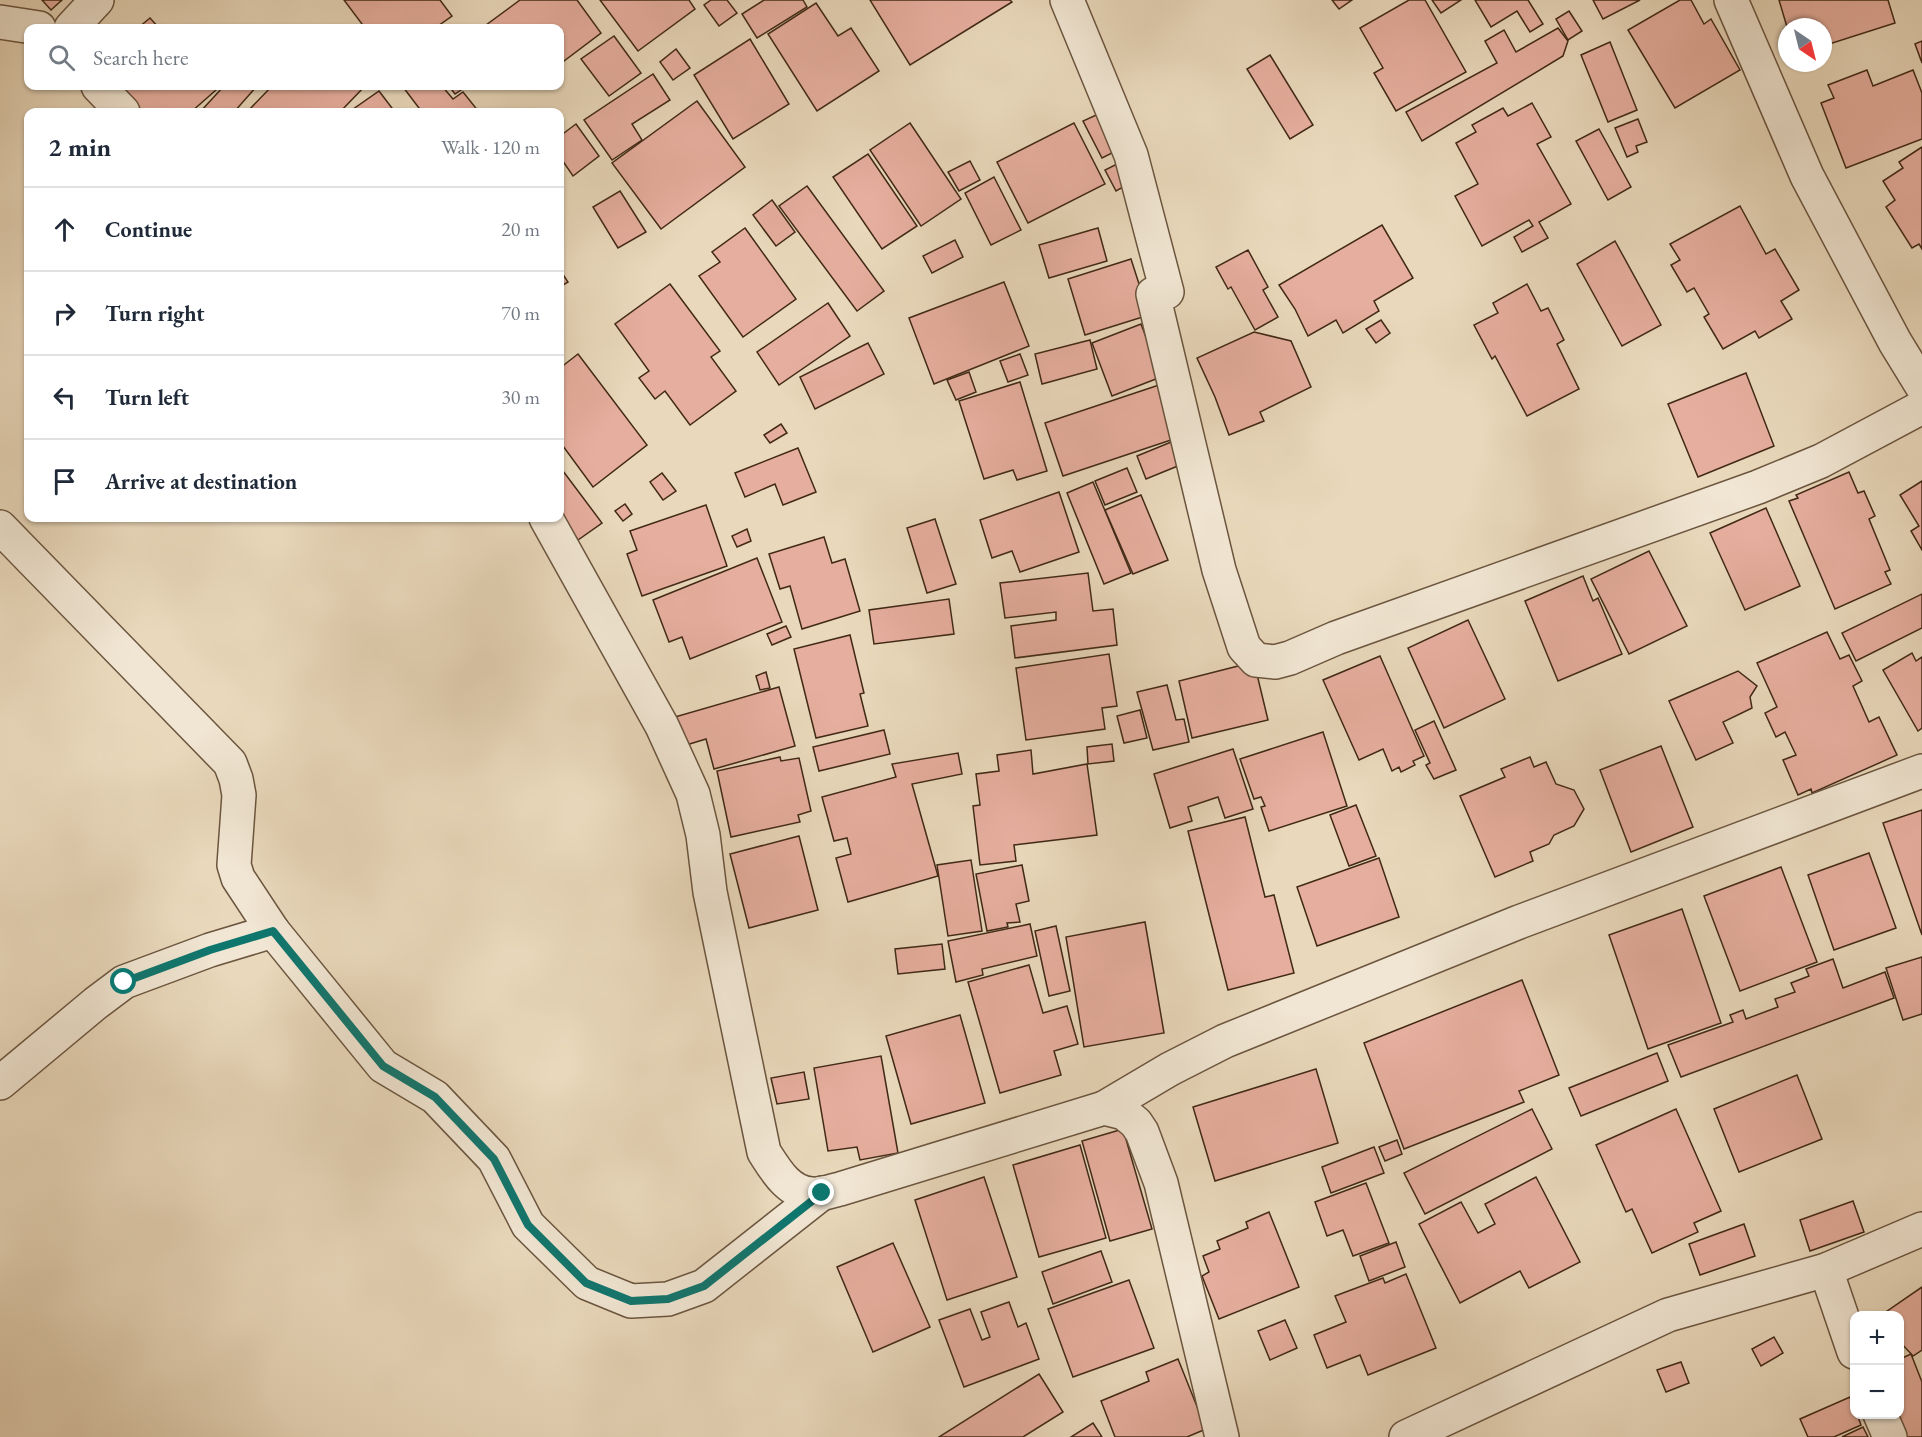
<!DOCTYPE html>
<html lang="en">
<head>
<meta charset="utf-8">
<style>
  :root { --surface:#fff; --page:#f2f2f3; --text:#1f2937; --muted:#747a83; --line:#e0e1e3 }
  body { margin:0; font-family:"EB Garamond",serif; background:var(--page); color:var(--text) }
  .controls { position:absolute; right:18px; bottom:18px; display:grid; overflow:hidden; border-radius:12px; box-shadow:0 2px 4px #0004 }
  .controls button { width:54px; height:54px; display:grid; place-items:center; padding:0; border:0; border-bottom:2px solid var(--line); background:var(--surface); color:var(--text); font:30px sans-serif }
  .compass { position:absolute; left:1778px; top:18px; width:54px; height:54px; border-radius:50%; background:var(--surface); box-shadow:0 2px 4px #0004; rotate:145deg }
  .stop { position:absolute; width:18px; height:18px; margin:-14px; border:4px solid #0f766e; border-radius:50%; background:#fff }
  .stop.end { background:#0f766e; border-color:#fff; box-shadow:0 2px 6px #0008 }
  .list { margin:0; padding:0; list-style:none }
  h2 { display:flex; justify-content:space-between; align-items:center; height:78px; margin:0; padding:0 24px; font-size:26px }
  h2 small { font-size:20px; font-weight:400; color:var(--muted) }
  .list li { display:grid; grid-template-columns:39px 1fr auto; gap:18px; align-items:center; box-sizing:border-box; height:84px; padding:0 24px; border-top:2px solid var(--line) }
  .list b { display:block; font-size:22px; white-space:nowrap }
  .list em { font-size:20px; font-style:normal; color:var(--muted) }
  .icon { flex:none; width:33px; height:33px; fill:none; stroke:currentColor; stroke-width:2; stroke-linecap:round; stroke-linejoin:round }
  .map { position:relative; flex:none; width:1922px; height:1437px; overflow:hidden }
  .search { position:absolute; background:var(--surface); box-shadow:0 2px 4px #0004; left:24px; top:24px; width:540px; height:66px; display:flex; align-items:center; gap:15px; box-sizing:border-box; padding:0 21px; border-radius:12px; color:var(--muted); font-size:22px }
  .panel { position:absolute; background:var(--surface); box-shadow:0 2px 4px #0004; left:24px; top:108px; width:540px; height:414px; border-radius:12px }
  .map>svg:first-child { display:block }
  .building { fill:#e6ae9e; stroke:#412916; stroke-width:1.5 }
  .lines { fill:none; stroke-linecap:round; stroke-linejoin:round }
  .street-casing { stroke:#6b553f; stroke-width:36 }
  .street { stroke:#f1e6d3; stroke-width:33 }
  .route { stroke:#0f766e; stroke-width:8 }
</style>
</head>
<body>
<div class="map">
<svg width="1922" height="1437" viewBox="0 0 1922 1437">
  <rect width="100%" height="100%" fill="#e9d8bb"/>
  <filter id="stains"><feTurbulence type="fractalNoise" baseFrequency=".00333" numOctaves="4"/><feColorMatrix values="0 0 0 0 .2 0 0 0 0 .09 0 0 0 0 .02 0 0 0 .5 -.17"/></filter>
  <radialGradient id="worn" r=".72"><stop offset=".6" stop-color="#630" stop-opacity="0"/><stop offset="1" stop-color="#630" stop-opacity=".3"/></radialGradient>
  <!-- building -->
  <g class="building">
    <path d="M42,0H62L51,10Z"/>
    <path d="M344,0H440L452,16L435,28H365Z"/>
    <path d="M520,0H577L601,33L560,64V28H482Z"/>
    <path d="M600,0H689L695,9L638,51Z"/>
    <path d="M711,0H727L737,13L719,26L704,5Z"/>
    <path d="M764,0H803L807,7L757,38L742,14Z"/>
    <path d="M870,0H1010L1012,2L910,65Z"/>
    <path d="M1332,0H1352L1339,9Z"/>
    <path d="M1409,0H1425L1466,72L1396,111L1374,73L1383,68L1360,28Z"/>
    <path d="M1432,0H1461L1441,13Z"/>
    <path d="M1475,0H1528L1543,24L1530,32L1517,11L1491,27Z"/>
    <path d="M1593,0H1640L1603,19Z"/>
    <path d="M1680,0H1691L1704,24L1711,19L1740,70L1675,108L1628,30Z"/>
    <path d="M1779,0H1888L1895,23L1823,46V27H1787Z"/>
    <path d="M816,3L838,36L851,28L879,71L817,111L768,34Z"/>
    <path d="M1569,11L1582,31L1568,40L1556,19Z"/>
    <path d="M150,18L159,28H138Z"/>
    <path d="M1558,28L1568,41L1563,56L1422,141L1406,112L1497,63L1485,41L1504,30L1516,52Z"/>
    <path d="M614,36L641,73L609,96L581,59Z"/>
    <path d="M750,39L789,104L733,139L694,75Z"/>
    <path d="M1922,41V63L1915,44Z"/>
    <path d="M1610,42L1637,110L1608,122L1581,55Z"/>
    <path d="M676,49L690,68L673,80L660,62Z"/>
    <path d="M1270,55L1313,125L1290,139L1247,69Z"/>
    <path d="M1867,70L1873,86L1913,70L1922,93V139L1846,168L1821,103L1834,98L1828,85Z"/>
    <path d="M653,74L670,100L632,124L642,140L612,160L584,120Z"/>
    <path d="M113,86H212L216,90L191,112H138Z"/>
    <path d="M224,86H257L234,112H200Z"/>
    <path d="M272,86H365L340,112H247Z"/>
    <path d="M405,86H442L453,99L463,92L479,112H422L403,87Z"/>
    <path d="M449,86H467L455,94Z"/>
    <path d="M379,91L395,112H349Z"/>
    <path d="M697,101L745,167L661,229L612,163Z"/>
    <path d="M1532,103L1551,137L1537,144L1571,204L1539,222L1548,238L1522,252L1514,237L1533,226L1529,220L1482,246L1455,196L1478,184L1456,143L1476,132L1472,125L1503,108L1508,116Z"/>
    <path d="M1105,111L1124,147L1102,158L1083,121Z"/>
    <path d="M1638,119L1647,142L1636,146L1638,152L1627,157L1615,128Z"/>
    <path d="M910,123L961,199L921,226L870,150Z"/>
    <path d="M1074,123L1105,184L1028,223L997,162Z"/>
    <path d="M576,124L599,156L573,176L560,157V136Z"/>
    <path d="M1599,129L1631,187L1608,200L1576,141Z"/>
    <path d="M1922,147V249L1919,244L1912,248L1886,207L1895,200L1883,181L1903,168L1899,162Z"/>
    <path d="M868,154L917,226L882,249L833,177Z"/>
    <path d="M970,161L980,180L959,191L948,172Z"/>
    <path d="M1123,161L1134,181L1116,191L1105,170Z"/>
    <path d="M994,177L1021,230L991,245L965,193Z"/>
    <path d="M807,186L884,291L857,311L779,206Z"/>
    <path d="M620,191L646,232L618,248L593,207Z"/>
    <path d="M772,200L795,232L776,246L753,215Z"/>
    <path d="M1740,206L1766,254L1775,249L1799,290L1781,301L1792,319L1759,338L1755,331L1723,349L1704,317L1709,314L1694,288L1687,292L1671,265L1680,260L1670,244Z"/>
    <path d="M1382,225L1413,278L1374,301L1379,311L1343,333L1336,320L1308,336L1295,309L1279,285Z"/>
    <path d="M745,228L796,299L743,337L699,276L720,262L712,252Z"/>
    <path d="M1098,228L1107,261L1049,278L1039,245Z"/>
    <path d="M955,240L963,257L932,273L923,256Z"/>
    <path d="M1615,241L1661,325L1622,346L1577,264Z"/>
    <path d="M1248,250L1268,287L1263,290L1278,317L1255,330L1231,287L1228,289L1216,267Z"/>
    <path d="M1131,259L1149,315L1085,335L1068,279Z"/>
    <path d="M560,270L568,282L560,287Z"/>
    <path d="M1004,282L1029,346L934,384L909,318Z"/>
    <path d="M670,284L720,351L711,357L736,391L690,425L665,391L655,399L639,378L649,371L615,324Z"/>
    <path d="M1527,284L1541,311L1548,308L1564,340L1557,344L1579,389L1527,416L1495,356L1492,359L1474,325L1498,313L1493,303Z"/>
    <path d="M828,303L850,336L779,385L757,352Z"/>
    <path d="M1381,320L1390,333L1376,343L1366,329Z"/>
    <path d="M1141,324L1161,377L1112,396L1092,343Z"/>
    <path d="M1254,332L1291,341L1311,387L1260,412L1264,421L1229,435L1215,397L1197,358Z"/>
    <path d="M1090,340L1097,369L1042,384L1035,354Z"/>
    <path d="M868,343L884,374L815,409L800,377Z"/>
    <path d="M578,354L647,445L593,487L560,442V368Z"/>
    <path d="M1020,354L1028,375L1008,382L1000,361Z"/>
    <path d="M969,372L976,392L956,400L947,380Z"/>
    <path d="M1746,373L1774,446L1698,477L1668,404Z"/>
    <path d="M1020,382L1047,471L1017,480L1013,470L984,479L959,401Z"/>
    <path d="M1165,383L1183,436L1063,476L1045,423Z"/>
    <path d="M781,424L787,433L770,443L764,435Z"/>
    <path d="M1181,438L1190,461L1146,479L1137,456Z"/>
    <path d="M798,448L816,492L783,505L775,484L745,497L735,473Z"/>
    <path d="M560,467L602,523L578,540L560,515Z"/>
    <path d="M1127,468L1137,492L1105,505L1095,481Z"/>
    <path d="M1849,472L1858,493L1864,491L1875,516L1869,519L1890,570L1885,572L1891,584L1835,609L1789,501L1798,498L1796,495Z"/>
    <path d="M662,473L676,491L663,500L650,482Z"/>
    <path d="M1922,481V550L1911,531L1919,526L1900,495Z"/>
    <path d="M1093,482L1131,573L1104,584L1067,493Z"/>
    <path d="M1059,492L1079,552L1020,572L1012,551L992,558L980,520Z"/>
    <path d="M1141,495L1168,560L1133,574L1105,510Z"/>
    <path d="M625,504L632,514L623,521L615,511Z"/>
    <path d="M706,505L727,566L642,596L627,554L637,550L630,531Z"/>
    <path d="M1766,508L1800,586L1745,610L1710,533Z"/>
    <path d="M935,519L956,584L927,593L907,528Z"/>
    <path d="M747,529L751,541L737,547L732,536Z"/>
    <path d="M824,537L832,563L845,559L860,611L802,629L790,586L780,589L769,554Z"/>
    <path d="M1649,551L1687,626L1629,654L1591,579Z"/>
    <path d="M757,558L782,622L690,659L682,637L669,642L653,600Z"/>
    <path d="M1088,573L1093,611L1113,609L1117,645L1015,658L1011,626L1056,620V612L1005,618L1000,583Z"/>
    <path d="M1583,576L1593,601L1598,598L1622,654L1558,681L1525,601Z"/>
    <path d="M1922,594V628L1856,661L1842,633Z"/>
    <path d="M949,599L954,634L874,644L869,610Z"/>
    <path d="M1468,620L1505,699L1444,728L1408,648Z"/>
    <path d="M786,626L791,637L772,645L767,634Z"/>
    <path d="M1827,632L1840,659L1849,655L1862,681L1853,686L1869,722L1879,717L1897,755L1812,793L1811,789L1798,795L1783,760L1796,755L1785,732L1776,737L1765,713L1777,707L1757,663Z"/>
    <path d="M850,635L864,693L860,694L868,726L816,738L794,649Z"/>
    <path d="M1912,653L1916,661L1922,657V728L1918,731L1883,670Z"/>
    <path d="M1109,654L1117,706L1102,708L1105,729L1026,740L1016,668Z"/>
    <path d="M1380,656L1424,756L1413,761L1415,765L1401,772L1399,767L1392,771L1383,749L1359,760L1323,680Z"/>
    <path d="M1254,662L1268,720L1192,738L1179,681Z"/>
    <path d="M1738,671L1757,686L1750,697L1752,708L1723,722L1733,743L1696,760L1669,701Z"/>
    <path d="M766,672L770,688L760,690L756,676Z"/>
    <path d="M1167,685L1176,720L1184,719L1189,742L1153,750L1137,692Z"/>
    <path d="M779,687L795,746L714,769L706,739L683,746L675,717Z"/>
    <path d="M1140,710L1147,738L1124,743L1117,716Z"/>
    <path d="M1434,721L1456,770L1434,779L1426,765L1430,763L1415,730Z"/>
    <path d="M884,730L890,754L819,771L813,747Z"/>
    <path d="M1323,732L1347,806L1269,831L1261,807L1265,806L1261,797L1254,799L1240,759Z"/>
    <path d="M1112,744L1114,761L1088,764L1087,747Z"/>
    <path d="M1661,746L1693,827L1631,852L1600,770Z"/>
    <path d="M1233,749L1253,809L1225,818L1218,797L1188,807L1192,821L1170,828L1154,774Z"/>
    <path d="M1031,750L1033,774L1087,764L1097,835L1014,845L1016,861L980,865L973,806L980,805L976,774L999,771L997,755Z"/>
    <path d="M958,753L962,774L912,784L938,876L848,902L836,858L851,854L847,838L834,841L822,797L896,777L892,764Z"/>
    <path d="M780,757L781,761L799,758L811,811L798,815L800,822L731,837L717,771Z"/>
    <path d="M1530,757L1534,767L1546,762L1556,784L1574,790L1584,809L1574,826L1554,835L1549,844L1530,852L1533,861L1495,877L1460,796L1505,777L1501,769Z"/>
    <path d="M1356,805L1376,856L1349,866L1330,815Z"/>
    <path d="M1922,810V935L1883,823Z"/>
    <path d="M1245,817L1265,897L1274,895L1294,973L1228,990L1188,831Z"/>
    <path d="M799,836L818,910L749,928L730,854Z"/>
    <path d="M1869,853L1896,928L1834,950L1808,875Z"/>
    <path d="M1379,858L1399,917L1317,946L1297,887Z"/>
    <path d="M971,860L982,931L948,936L937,865Z"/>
    <path d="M1022,865L1029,901L1016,904L1020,922L1007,923L1008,927L987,931L976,874Z"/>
    <path d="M1781,867L1817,962L1740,991L1704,896Z"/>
    <path d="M1682,909L1721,1023L1648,1049L1609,935Z"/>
    <path d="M1145,922L1164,1033L1084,1047L1066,937Z"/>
    <path d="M1030,924L1037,956L982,969L983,975L956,982L948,941Z"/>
    <path d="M1056,926L1070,991L1049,996L1035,931Z"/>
    <path d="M942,944L945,969L898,974L895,949Z"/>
    <path d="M1922,957V1014L1903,1020L1886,968Z"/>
    <path d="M1833,959L1843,988L1885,972L1894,998L1681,1077L1668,1045L1733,1022L1730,1015L1743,1010L1746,1019L1778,1007L1775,999L1795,992L1791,983L1809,976L1806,969Z"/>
    <path d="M1029,965L1043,1013L1067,1006L1078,1044L1054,1051L1061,1075L1000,1093L968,982Z"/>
    <path d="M1522,980L1559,1075L1519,1091L1524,1102L1404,1149L1364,1043Z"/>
    <path d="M960,1015L985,1103L911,1124L886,1036Z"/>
    <path d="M1657,1053L1668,1081L1581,1116L1569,1088Z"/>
    <path d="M881,1056L898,1153L860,1160L857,1147L828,1151L814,1068Z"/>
    <path d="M1316,1069L1338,1143L1215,1181L1193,1107Z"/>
    <path d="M804,1072L809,1099L777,1104L771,1078Z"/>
    <path d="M1797,1075L1822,1139L1739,1172L1714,1109Z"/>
    <path d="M1532,1109L1552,1149L1425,1214L1404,1173Z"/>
    <path d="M1676,1109L1721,1211L1694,1223L1698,1232L1652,1253L1632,1209L1626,1212L1596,1145Z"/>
    <path d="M1123,1129L1152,1229L1110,1241L1082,1141Z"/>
    <path d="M1397,1140L1402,1154L1385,1161L1379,1147Z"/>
    <path d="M1080,1145L1106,1238L1039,1257L1013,1165Z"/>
    <path d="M1374,1147L1384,1173L1331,1193L1322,1167Z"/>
    <path d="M984,1177L1017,1277L947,1300L915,1200Z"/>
    <path d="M1536,1177L1580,1262L1529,1288L1520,1271L1460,1303L1419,1224L1461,1202L1478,1233L1495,1224L1485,1204Z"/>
    <path d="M1366,1183L1389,1243L1353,1256L1343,1230L1327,1236L1315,1202Z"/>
    <path d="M1853,1201L1864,1232L1810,1251L1800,1220Z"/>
    <path d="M1269,1212L1299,1287L1219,1319L1202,1276L1209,1272L1203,1256L1220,1249L1217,1241L1248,1228L1246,1222Z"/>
    <path d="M1744,1224L1755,1256L1700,1275L1689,1244Z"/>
    <path d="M1396,1242L1405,1267L1369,1281L1360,1256Z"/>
    <path d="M893,1243L930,1327L873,1352L837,1267Z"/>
    <path d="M1101,1251L1112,1282L1053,1304L1042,1272Z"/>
    <path d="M1406,1274L1436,1348L1368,1375L1360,1355L1327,1368L1314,1335L1346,1322L1335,1296L1383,1278L1385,1283Z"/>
    <path d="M1129,1280L1154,1348L1073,1377L1048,1309Z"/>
    <path d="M1922,1287V1350L1913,1356L1900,1342V1316H1880Z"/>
    <path d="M1009,1302L1018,1327L1026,1323L1039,1359L964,1387L939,1320L970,1309L982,1340L990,1337L981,1312Z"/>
    <path d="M1285,1320L1297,1348L1270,1360L1258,1331Z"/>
    <path d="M1774,1337L1783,1353L1761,1366L1752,1349Z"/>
    <path d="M1911,1354L1922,1382V1437H1906L1897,1414H1900V1359Z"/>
    <path d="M1178,1359L1206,1429L1187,1437H1115L1101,1401L1149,1381L1146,1372Z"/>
    <path d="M1681,1362L1689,1383L1666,1392L1657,1370Z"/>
    <path d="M1039,1374L1063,1412L1023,1437H939Z"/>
    <path d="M1850,1397L1854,1409V1414H1857L1861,1425L1834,1437H1808L1800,1419Z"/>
    <path d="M1093,1423L1102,1437H1071Z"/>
    <path d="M1863,1427L1868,1437H1842Z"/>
  </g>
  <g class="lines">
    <!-- street casing -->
    <g class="street-casing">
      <g id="street">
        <path d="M1067,0L1131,155L1167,292L1153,294L1219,570L1244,647L1256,660L1275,662L1290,658L1336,638L1758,487L1821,461L1922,407"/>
        <path d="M1731,0L1807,176L1895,342L1922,386"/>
        <path d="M0,22L39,28"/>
        <path d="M71,28L97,0"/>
        <path d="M98,86L123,112"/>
        <path d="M546,518L662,726L693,794L703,835L710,892L764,1152C775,1169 788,1193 812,1194C821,1195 831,1191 840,1189L1104,1108L1124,1113L1136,1123L1142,1132L1161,1183L1222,1437"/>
        <path d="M0,527L230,763L236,779L239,795L234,865L238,878L273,931L383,1066L435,1097L494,1159L528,1225L587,1283L631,1301L668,1299L704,1286L822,1193"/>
        <path d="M0,1083L96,1003L124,982L210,950L273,931"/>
        <path d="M1104,1108L1170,1069L1225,1041L1519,922L1922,771"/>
        <path d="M1826,1270L1854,1352"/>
        <path d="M1880,1414L1890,1437"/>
        <path d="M1406,1437L1668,1315L1826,1270L1922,1229"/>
      </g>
    </g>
    <!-- street -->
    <use href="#street" class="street"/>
  </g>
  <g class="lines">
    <!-- route -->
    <path class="route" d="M124,982L210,950L273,931L383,1066L435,1097L494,1159L528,1225L586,1283L631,1301L668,1299L704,1286L822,1193"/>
  </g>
  <rect width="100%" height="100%" filter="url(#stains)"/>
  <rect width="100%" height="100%" fill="url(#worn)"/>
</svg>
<div class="controls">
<button>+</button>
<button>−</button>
</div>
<svg class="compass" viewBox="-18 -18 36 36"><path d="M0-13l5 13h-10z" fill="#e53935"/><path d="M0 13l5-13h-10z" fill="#747a83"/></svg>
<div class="stop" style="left:124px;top:982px"></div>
<div class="stop end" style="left:822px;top:1193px"></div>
<div class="search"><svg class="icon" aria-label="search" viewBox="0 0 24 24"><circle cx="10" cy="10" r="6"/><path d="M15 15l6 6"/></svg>Search here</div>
<section class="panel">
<h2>2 min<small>Walk · 120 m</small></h2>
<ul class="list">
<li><svg class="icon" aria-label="ahead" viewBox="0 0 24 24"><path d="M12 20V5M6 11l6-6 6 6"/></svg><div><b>Continue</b></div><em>20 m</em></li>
<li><svg class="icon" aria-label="right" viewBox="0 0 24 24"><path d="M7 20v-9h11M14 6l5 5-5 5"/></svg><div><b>Turn right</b></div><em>70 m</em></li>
<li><svg class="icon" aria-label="left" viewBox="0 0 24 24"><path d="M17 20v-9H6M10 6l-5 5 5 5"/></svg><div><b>Turn left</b></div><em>30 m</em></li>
<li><svg class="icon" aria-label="arrive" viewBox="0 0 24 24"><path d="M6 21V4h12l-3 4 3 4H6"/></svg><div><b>Arrive at destination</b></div></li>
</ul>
</section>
</div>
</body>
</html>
